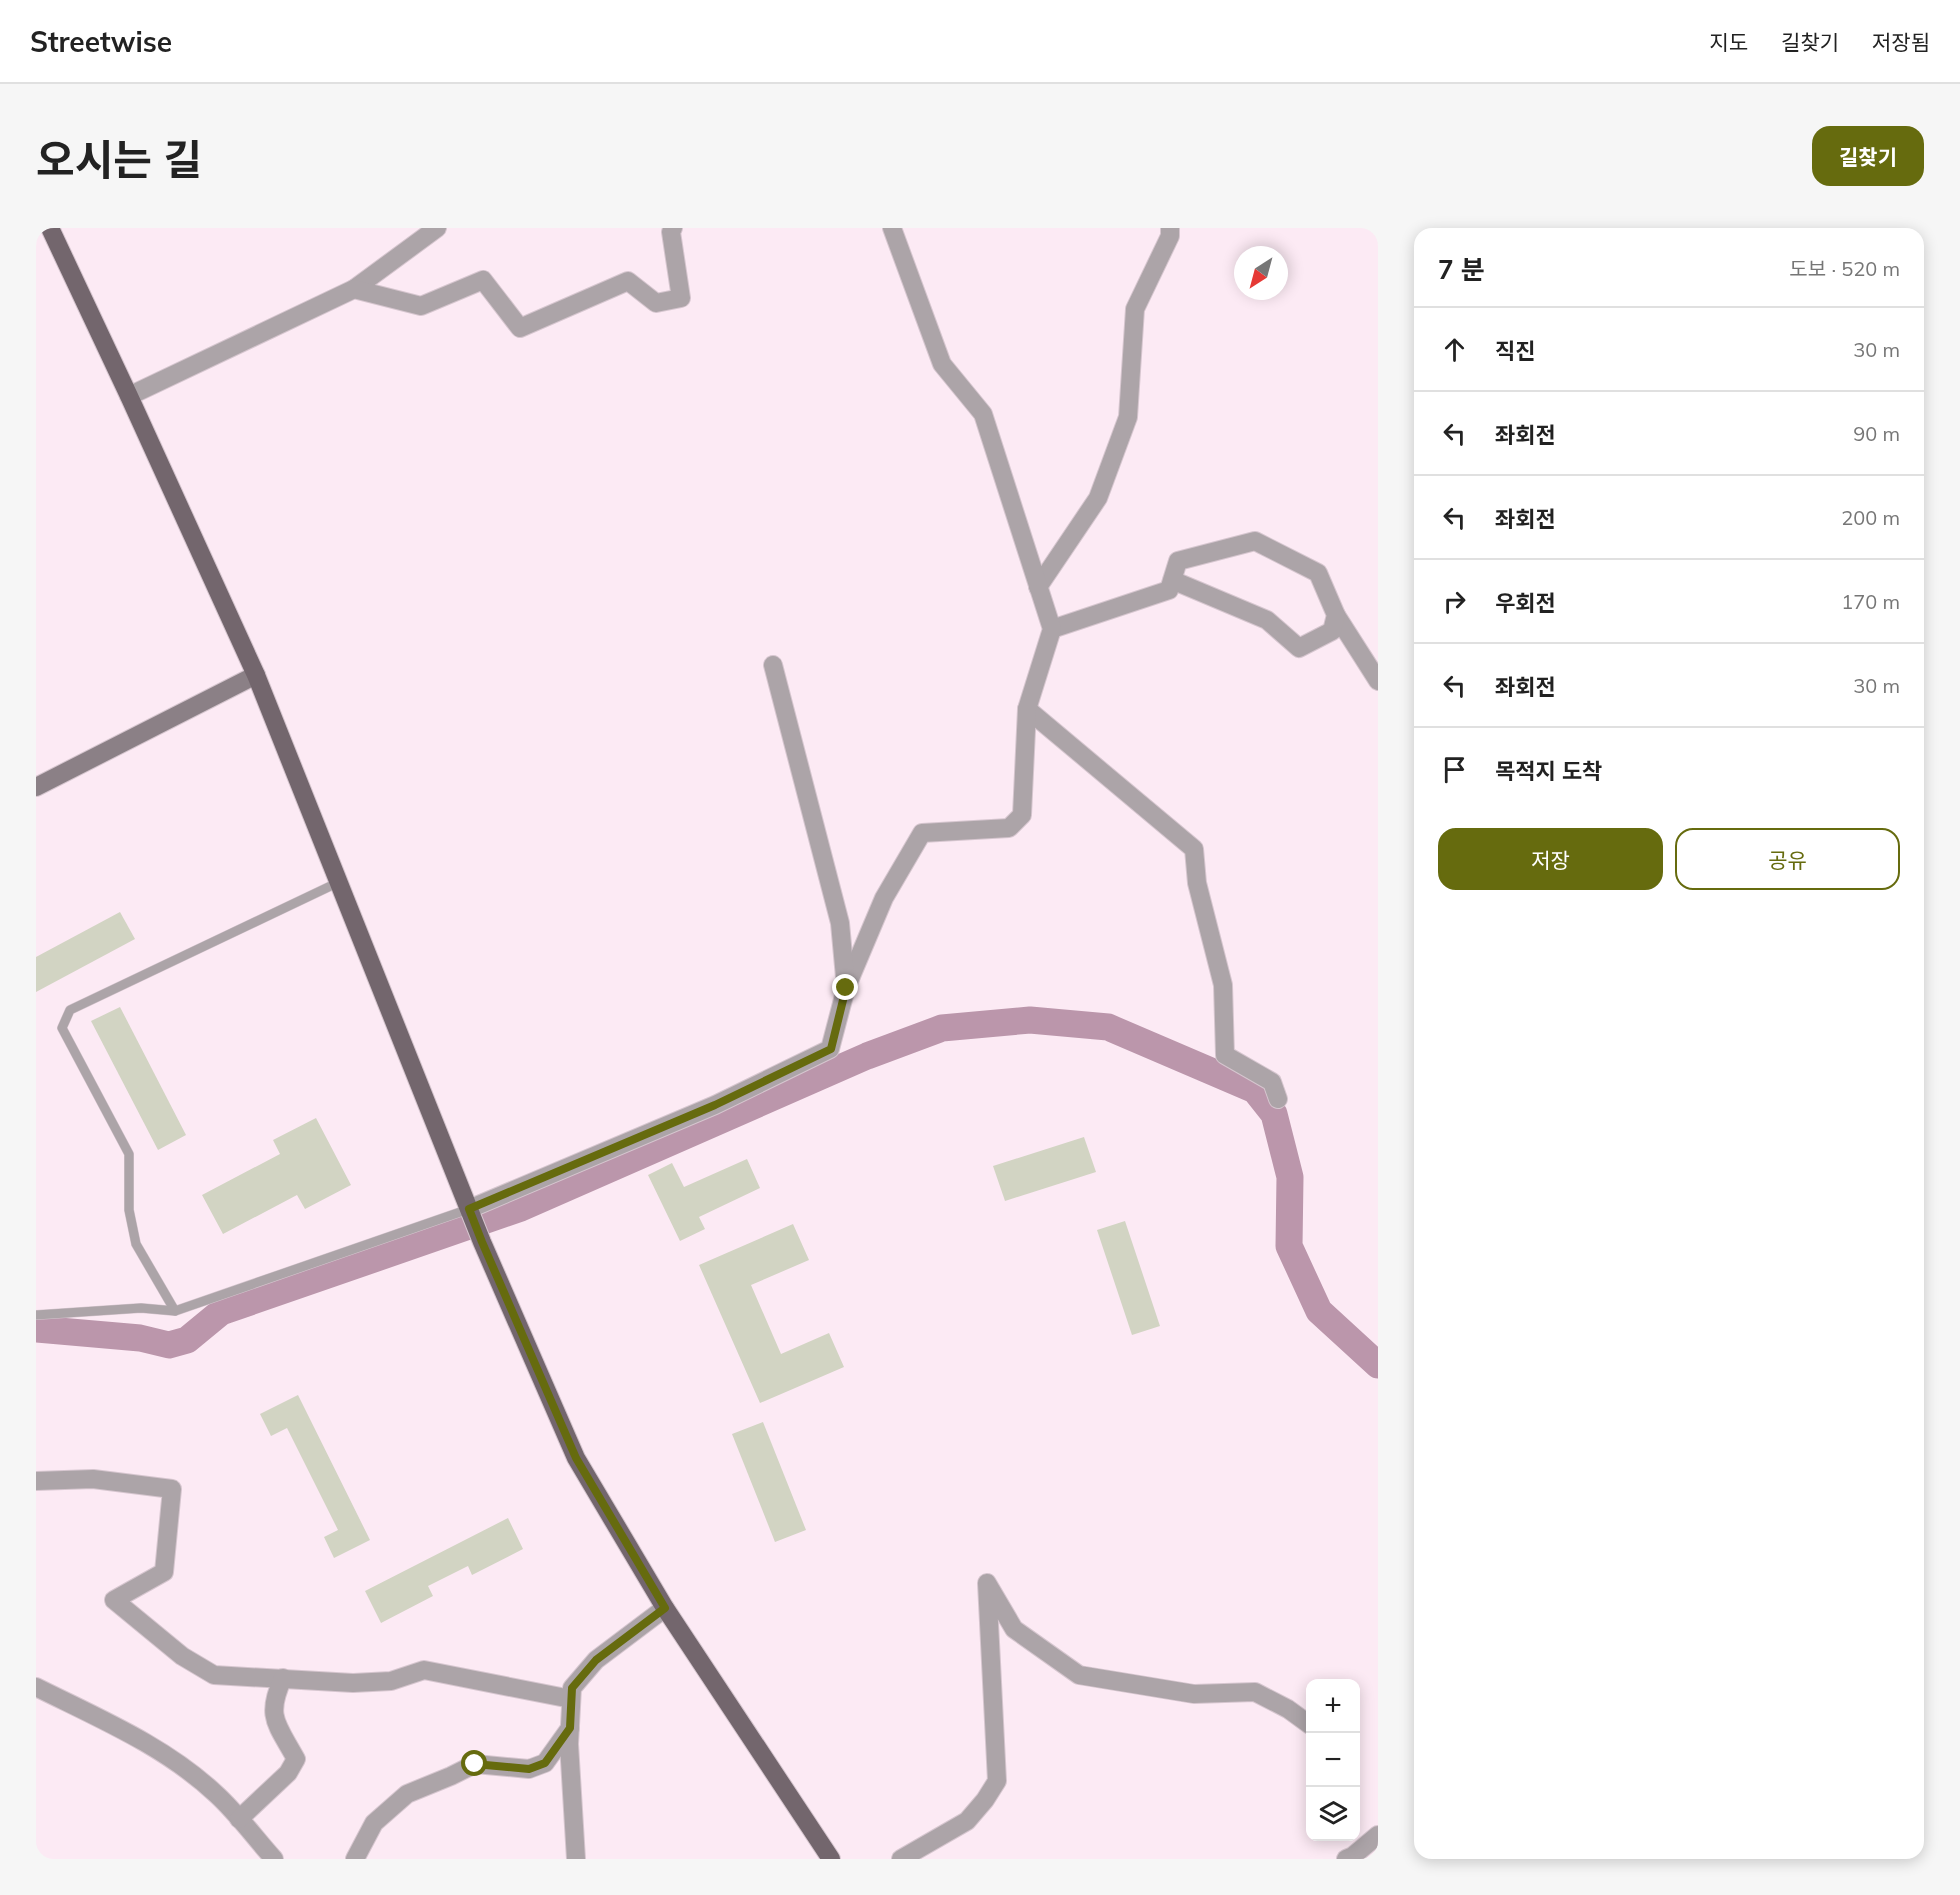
<!DOCTYPE html>
<html lang="ko">
<head>
<meta charset="utf-8">
<style>
  :root { --surface:#fff; --page:#f6f6f6; --text:#222; --muted:#767676; --line:#e0e0e0; --accent:#666b0e }
  body { margin:0; font-family:Mulish,"Noto Sans KR",sans-serif; background:var(--page); color:var(--text) }
  .controls { position:absolute; right:18px; bottom:18px; display:grid; overflow:hidden; border-radius:12px; box-shadow:0 3px 15px #0003 }
  .controls button { width:54px; height:54px; display:grid; place-items:center; padding:0; border:0; border-bottom:2px solid var(--line); background:var(--surface); color:var(--text); font:30px sans-serif }
  .compass { position:absolute; left:1198px; top:18px; width:54px; height:54px; border-radius:50%; background:var(--surface); box-shadow:0 3px 15px #0003; rotate:216deg }
  .stop { position:absolute; width:18px; height:18px; margin:-14px; border:4px solid #666b0e; border-radius:50%; background:#fff }
  .stop.end { background:#666b0e; border-color:#fff; box-shadow:0 2px 6px #0008 }
  .list { margin:0; padding:0; list-style:none }
  h2 { display:flex; justify-content:space-between; align-items:center; height:78px; margin:0; padding:0 24px; font-size:26px }
  h2 small { font-size:20px; font-weight:400; color:var(--muted) }
  .list li { display:grid; grid-template-columns:39px 1fr auto; gap:18px; align-items:center; box-sizing:border-box; height:84px; padding:0 24px; border-top:2px solid var(--line) }
  .list b { display:block; font-size:22px; white-space:nowrap }
  .list em { font-size:20px; font-style:normal; color:var(--muted) }
  .actions { display:flex; gap:12px; padding:18px 24px }
  .actions a { flex:1; padding:14px 0; border:2px solid var(--accent); border-radius:18px; text-align:center; font-size:21px; color:var(--accent) }
  .actions .main { background:var(--accent); color:#fff }
  .icon { flex:none; width:33px; height:33px; fill:none; stroke:currentColor; stroke-width:2; stroke-linecap:round; stroke-linejoin:round }
  .map { position:relative; flex:none; width:1342px; height:1631px; overflow:hidden; border-radius:18px }
  header { display:flex; align-items:center; gap:36px; box-sizing:border-box; height:84px; padding:0 30px; background:var(--surface); border-bottom:2px solid var(--line) }
  header strong { font-size:28px }
  nav { display:flex; gap:33px; margin-inline-start:auto; font-size:21px }
  .intro { display:flex; align-items:center; justify-content:space-between; box-sizing:border-box; height:144px; padding:0 36px }
  h1 { margin:0; font-size:42px }
  .button { padding:15px 27px; border-radius:18px; background:var(--accent); color:#fff; font-size:21px; font-weight:700 }
  main { display:flex; gap:36px; padding:0 36px }
  aside { flex:1; background:var(--surface); border-radius:18px; box-shadow:0 3px 15px #0003 }
  .map>svg:first-child { display:block }
  .lines { fill:none; stroke-linecap:round; stroke-linejoin:round }
  .river { stroke:#bb96ab; stroke-width:27 }
  .building { fill:#d2d4c3 }
  .lane-casing { stroke:#d6c6cf; stroke-width:10 }
  .street-casing { stroke:#d6c6cf; stroke-width:20 }
  .secondary-casing { stroke:#d6c6cf; stroke-width:20 }
  .primary-casing { stroke:#d6c6cf; stroke-width:20 }
  .lane { stroke:#aca4a8; stroke-width:9 }
  .street { stroke:#aca4a8; stroke-width:18 }
  .secondary { stroke:#8b8086; stroke-width:18 }
  .primary { stroke:#73666d; stroke-width:18 }
  .route { stroke:#666b0e; stroke-width:8 }
</style>
</head>
<body>
<header>
<strong>Streetwise</strong>
<nav><a>지도</a><a>길찾기</a><a>저장됨</a></nav>
</header>
<div class="intro"><h1>오시는 길</h1><a class="button">길찾기</a></div>
<main>
<div class="map">
<svg width="1342" height="1631" viewBox="0 0 1342 1631">
  <rect width="100%" height="100%" fill="#fceaf4"/>
  <g class="lines">
    <!-- river -->
    <path class="river" d="M0,1101L104,1110L133,1117L151,1112L185,1084L485,980L831,828L906,800L994,792L1072,799L1219,862L1238,886L1254,949L1253,1018L1283,1083L1342,1137"/>
  </g>
  <!-- building -->
  <g class="building">
    <path d="M84,684L99,711L0,764V729Z"/>
    <path d="M84,779L150,907L122,922L55,793Z"/>
    <path d="M280,890L315,957L269,981L261,967L187,1006L166,967L244,926L237,912Z"/>
    <path d="M1048,909L1060,944L969,973L957,938Z"/>
    <path d="M711,931L724,960L663,989L669,1001L644,1013L612,947L636,935L648,959Z"/>
    <path d="M1089,993L1124,1098L1096,1107L1061,1002Z"/>
    <path d="M757,996L773,1032L715,1057L745,1126L793,1105L808,1139L724,1175L663,1037Z"/>
    <path d="M262,1167L334,1312L298,1330L288,1309L302,1302L251,1200L235,1208L224,1186Z"/>
    <path d="M727,1194L770,1302L739,1314L696,1206Z"/>
    <path d="M472,1290L487,1321L436,1347L432,1338L392,1358L397,1368L345,1395L329,1363Z"/>
  </g>
  <g class="lines">
    <!-- lane casing -->
    <g class="lane-casing">
      <g id="lane">
        <path d="M139,1083L100,1016L93,982V926L26,800L34,782L303,654"/>
        <path d="M0,1087L105,1080L139,1083L433,981"/>
      </g>
    </g>
    <!-- street casing -->
    <g class="street-casing">
      <g id="street">
        <path d="M318,61L401,0"/>
        <path d="M93,168L318,61L385,78L447,52L484,100L592,53L620,75L645,70L635,4L637,0"/>
        <path d="M1002,359L1062,270L1092,189L1099,81L1134,8V0"/>
        <path d="M1300,387L1342,453"/>
        <path d="M1016,401L1133,362L1142,333L1219,313L1282,345L1300,387L1296,403L1263,420L1231,392L1136,352"/>
        <path d="M991,481L1158,621L1161,655L1187,757L1189,827L1236,854L1242,871"/>
        <path d="M810,760L848,670L886,605L973,600L986,587L991,481L1016,401L947,186L906,136L856,0"/>
        <path d="M433,981L679,877L794,821L810,760L804,695L737,437"/>
        <path d="M0,1253L57,1251L136,1261L128,1344L78,1372L146,1428L178,1447L317,1455L355,1453L388,1442L535,1471"/>
        <path d="M0,1459C62,1490 129,1518 180,1566C201,1585 219,1610 238,1631"/>
        <path d="M203,1591L252,1545L260,1531C241,1496 229,1489 247,1450"/>
        <path d="M319,1631L338,1595L371,1566L415,1548L439,1536L493,1541L509,1535L534,1500"/>
        <path d="M540,1631L533,1516L536,1460L560,1432L629,1380"/>
        <path d="M865,1631L931,1593L949,1572L961,1553L951,1355L978,1401L1043,1447L1158,1466L1219,1464L1252,1481L1274,1497"/>
        <path d="M1310,1631L1317,1628L1342,1607"/>
      </g>
    </g>
    <!-- secondary casing -->
    <g class="secondary-casing">
      <path id="secondary" d="M0,559L220,447"/>
    </g>
    <!-- primary casing -->
    <g class="primary-casing">
      <path id="primary" d="M14,0L93,168L220,447L446,1014L540,1230L629,1380L795,1631"/>
    </g>
    <!-- lane -->
    <use href="#lane" class="lane"/>
    <!-- street -->
    <use href="#street" class="street"/>
    <!-- secondary -->
    <use href="#secondary" class="secondary"/>
    <!-- primary -->
    <use href="#primary" class="primary"/>
  </g>
  <g class="lines">
    <!-- route -->
    <path class="route" d="M439,1536L493,1541L509,1535L534,1500L536,1460L560,1432L629,1380L540,1230L446,1014L433,981L679,877L795,821L810,760"/>
  </g>
</svg>
<div class="controls">
<button>+</button>
<button>−</button>
<button><svg class="icon" aria-label="layers" viewBox="0 0 24 24"><path d="M12 4l9 5-9 5-9-5zM3 14l9 5 9-5"/></svg></button>
</div>
<svg class="compass" viewBox="-18 -18 36 36"><path d="M0-13l5 13h-10z" fill="#e53935"/><path d="M0 13l5-13h-10z" fill="#767676"/></svg>
<div class="stop" style="left:439px;top:1536px"></div>
<div class="stop end" style="left:810px;top:760px"></div>
</div>
<aside>
<h2>7 분<small>도보 · 520 m</small></h2>
<ul class="list">
<li><svg class="icon" aria-label="ahead" viewBox="0 0 24 24"><path d="M12 20V5M6 11l6-6 6 6"/></svg><div><b>직진</b></div><em>30 m</em></li>
<li><svg class="icon" aria-label="left" viewBox="0 0 24 24"><path d="M17 20v-9H6M10 6l-5 5 5 5"/></svg><div><b>좌회전</b></div><em>90 m</em></li>
<li><svg class="icon" aria-label="left" viewBox="0 0 24 24"><path d="M17 20v-9H6M10 6l-5 5 5 5"/></svg><div><b>좌회전</b></div><em>200 m</em></li>
<li><svg class="icon" aria-label="right" viewBox="0 0 24 24"><path d="M7 20v-9h11M14 6l5 5-5 5"/></svg><div><b>우회전</b></div><em>170 m</em></li>
<li><svg class="icon" aria-label="left" viewBox="0 0 24 24"><path d="M17 20v-9H6M10 6l-5 5 5 5"/></svg><div><b>좌회전</b></div><em>30 m</em></li>
<li><svg class="icon" aria-label="arrive" viewBox="0 0 24 24"><path d="M6 21V4h12l-3 4 3 4H6"/></svg><div><b>목적지 도착</b></div></li>
</ul>
<div class="actions"><a class="main">저장</a><a>공유</a></div>
</aside>
</main>
</body>
</html>
